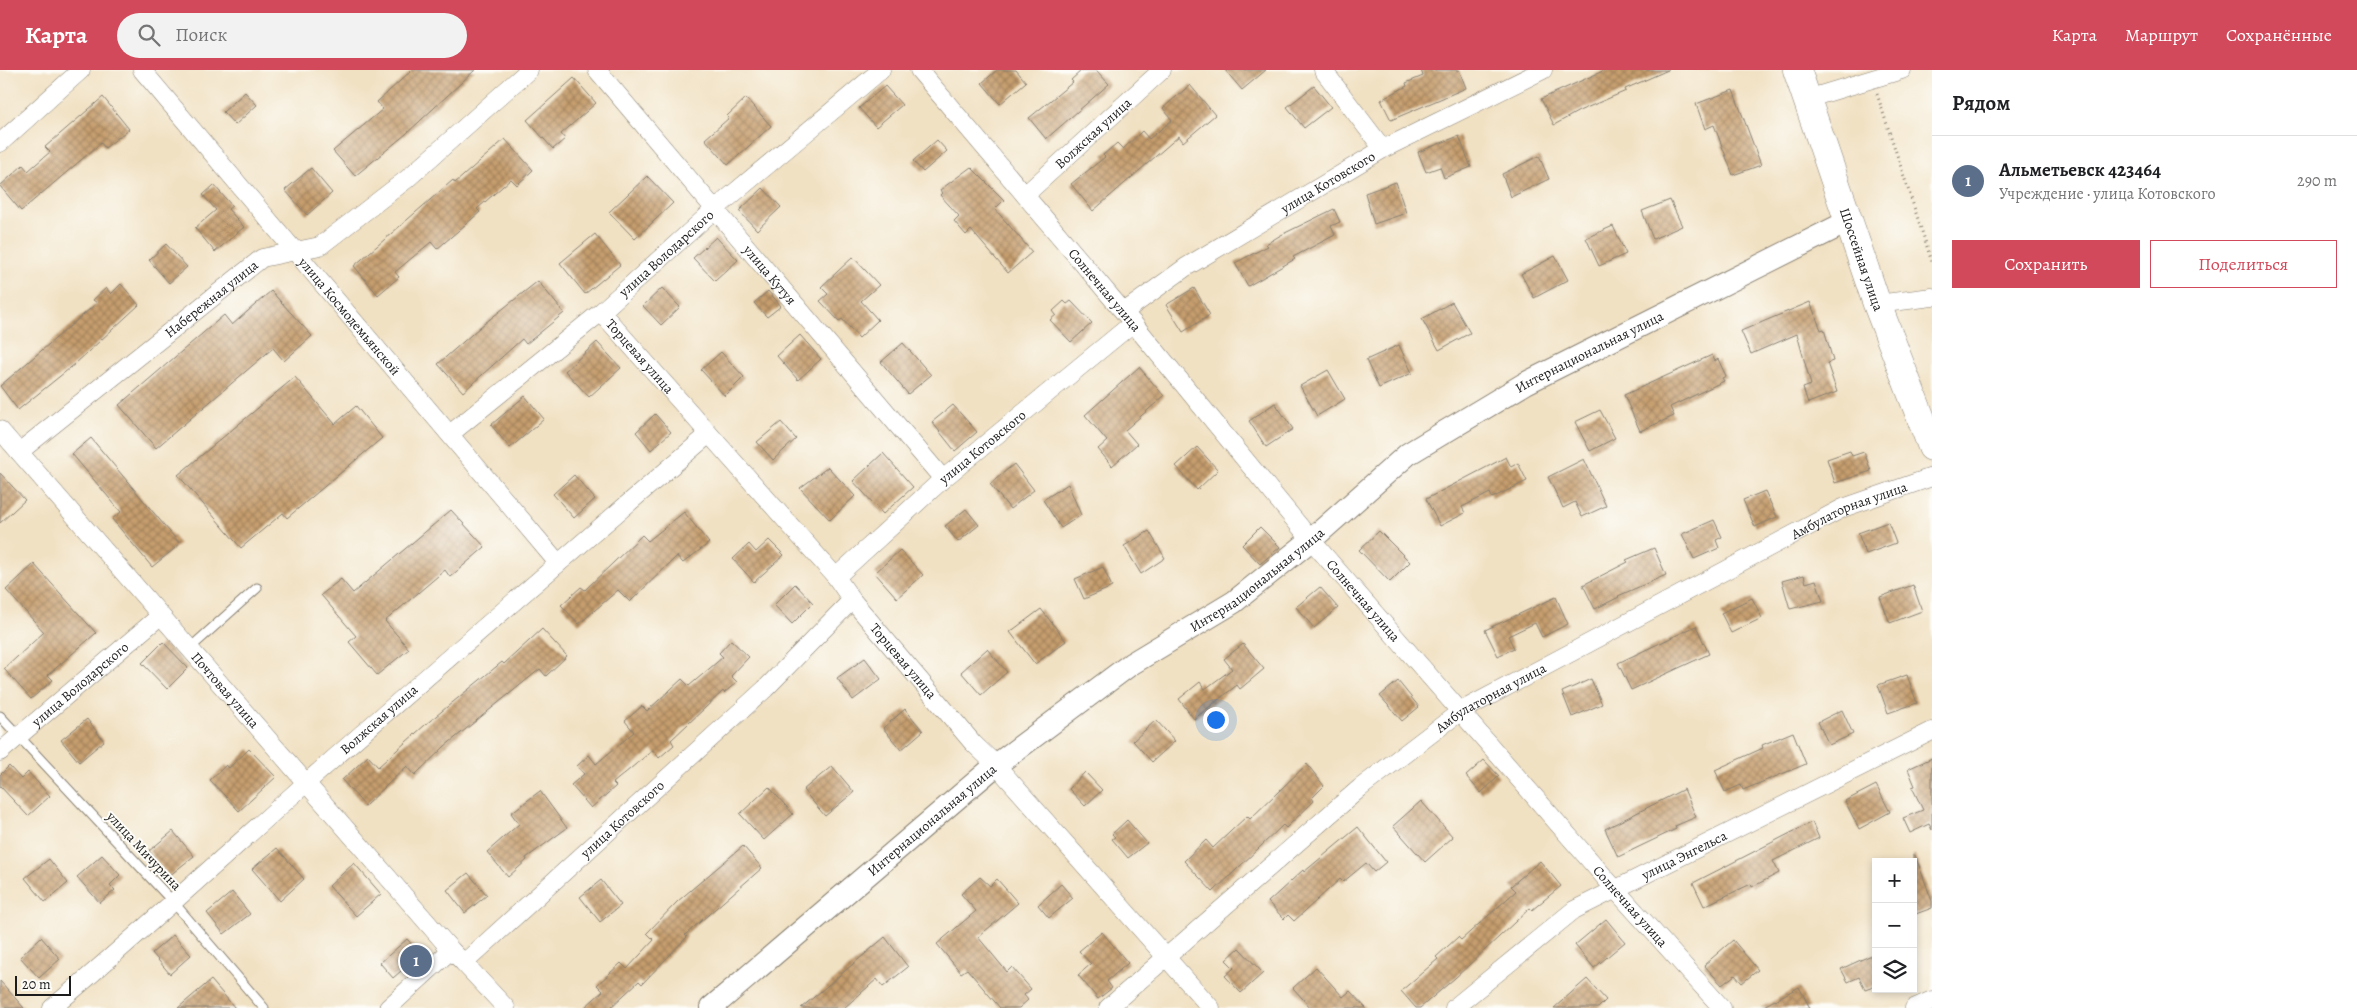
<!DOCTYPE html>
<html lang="ru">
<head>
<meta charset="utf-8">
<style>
  :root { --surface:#fff; --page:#f2f2f2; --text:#202124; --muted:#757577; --line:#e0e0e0; --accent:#d1495b }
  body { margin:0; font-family:Alegreya,serif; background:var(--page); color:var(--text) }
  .controls { position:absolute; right:15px; bottom:15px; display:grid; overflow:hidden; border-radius:0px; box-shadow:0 2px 8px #0003 }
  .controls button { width:45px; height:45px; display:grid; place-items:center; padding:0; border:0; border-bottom:1px solid var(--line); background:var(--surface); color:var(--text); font:25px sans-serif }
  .scale { position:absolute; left:15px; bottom:12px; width:56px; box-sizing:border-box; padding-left:5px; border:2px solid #1c1c1c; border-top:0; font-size:14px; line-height:18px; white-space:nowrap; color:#1c1c1c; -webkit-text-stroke:4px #fdfcf7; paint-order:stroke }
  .you { position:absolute; left:1215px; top:649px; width:18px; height:18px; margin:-12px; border:4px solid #fff; border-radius:50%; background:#1a73e8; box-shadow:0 0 0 8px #1a73e833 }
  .badge { display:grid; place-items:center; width:32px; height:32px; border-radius:50%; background:var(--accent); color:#fff; font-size:16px; font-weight:700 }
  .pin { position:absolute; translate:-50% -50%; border:2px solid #fff; box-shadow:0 1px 5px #0006 }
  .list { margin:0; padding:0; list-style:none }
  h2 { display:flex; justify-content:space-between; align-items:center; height:65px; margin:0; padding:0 20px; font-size:21px }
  h2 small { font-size:16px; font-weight:400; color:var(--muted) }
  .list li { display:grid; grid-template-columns:32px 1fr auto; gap:15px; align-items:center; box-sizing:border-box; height:90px; padding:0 20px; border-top:1px solid var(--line) }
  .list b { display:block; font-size:19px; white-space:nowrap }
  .list p { margin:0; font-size:16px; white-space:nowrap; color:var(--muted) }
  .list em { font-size:16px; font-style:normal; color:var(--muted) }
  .actions { display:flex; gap:10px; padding:15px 20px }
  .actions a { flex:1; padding:11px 0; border:1px solid var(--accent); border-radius:0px; text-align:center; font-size:18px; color:var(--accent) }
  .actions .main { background:var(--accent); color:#fff }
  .icon { flex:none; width:28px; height:28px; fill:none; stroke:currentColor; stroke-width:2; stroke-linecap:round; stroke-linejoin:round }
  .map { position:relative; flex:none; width:1932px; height:938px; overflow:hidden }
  header { display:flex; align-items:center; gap:30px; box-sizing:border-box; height:70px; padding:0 25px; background:var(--accent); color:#fff }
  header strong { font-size:24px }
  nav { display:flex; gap:28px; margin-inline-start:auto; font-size:18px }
  .search { width:350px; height:45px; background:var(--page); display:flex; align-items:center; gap:12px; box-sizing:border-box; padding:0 18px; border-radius:28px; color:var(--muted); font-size:19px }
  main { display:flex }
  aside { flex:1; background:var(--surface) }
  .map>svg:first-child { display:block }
  .building { fill:url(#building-cross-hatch) }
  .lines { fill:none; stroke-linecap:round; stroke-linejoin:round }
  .service-casing { stroke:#867e70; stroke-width:11 }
  .minor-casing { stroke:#867e70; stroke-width:19 }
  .tertiary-casing { stroke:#867e70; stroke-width:24 }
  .primary-casing { stroke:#867e70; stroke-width:29 }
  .path { stroke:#867e70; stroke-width:3; stroke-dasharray:1 4; stroke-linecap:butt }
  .service { stroke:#fff; stroke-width:9 }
  .minor { stroke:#fff; stroke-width:18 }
  .tertiary { stroke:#fff; stroke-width:22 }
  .primary { stroke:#fff; stroke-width:28 }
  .labels { text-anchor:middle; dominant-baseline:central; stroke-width:4; stroke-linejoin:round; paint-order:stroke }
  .street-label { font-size:14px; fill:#1c1c1c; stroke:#fdfcf7 }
</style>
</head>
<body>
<header>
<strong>Карта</strong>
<div class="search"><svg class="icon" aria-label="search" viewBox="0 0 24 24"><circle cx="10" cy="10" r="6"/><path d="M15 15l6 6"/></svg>Поиск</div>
<nav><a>Карта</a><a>Маршрут</a><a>Сохранённые</a></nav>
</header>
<main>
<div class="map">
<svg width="1932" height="938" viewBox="0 0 1932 938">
  <defs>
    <pattern id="building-cross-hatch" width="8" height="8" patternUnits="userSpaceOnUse" patternTransform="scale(1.25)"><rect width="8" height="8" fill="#c69e6e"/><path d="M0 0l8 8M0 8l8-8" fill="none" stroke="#a0805a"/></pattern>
  </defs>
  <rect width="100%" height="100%" fill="#fdfcf7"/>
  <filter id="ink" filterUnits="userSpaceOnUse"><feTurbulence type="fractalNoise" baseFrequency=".02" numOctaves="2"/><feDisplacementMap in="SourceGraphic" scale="10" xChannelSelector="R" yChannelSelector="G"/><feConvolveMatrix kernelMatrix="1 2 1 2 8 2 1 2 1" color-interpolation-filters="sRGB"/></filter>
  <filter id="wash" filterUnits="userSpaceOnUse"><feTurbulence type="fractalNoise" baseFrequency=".0096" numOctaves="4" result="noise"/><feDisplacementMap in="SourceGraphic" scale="20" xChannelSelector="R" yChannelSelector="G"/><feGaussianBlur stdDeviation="1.12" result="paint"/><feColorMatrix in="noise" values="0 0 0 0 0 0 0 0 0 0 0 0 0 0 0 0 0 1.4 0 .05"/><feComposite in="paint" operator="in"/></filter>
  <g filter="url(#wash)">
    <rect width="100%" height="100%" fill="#f1e1c3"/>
    <g id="blocks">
      <!-- building -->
      <g class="building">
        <path d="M412,0H475L406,64L355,106L333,81L383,39L377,32Z"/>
        <path d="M997,0H1016L1026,12L1000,34L982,13Z"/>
        <path d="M1082,0H1096L1109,14L1046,69L1029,48L1073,12L1071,10Z"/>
        <path d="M1225,0H1266L1242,20Z"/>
        <path d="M1421,0H1459L1466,18L1391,50L1381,30L1407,16L1406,13L1423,6Z"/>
        <path d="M1605,0H1668L1625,19L1626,21L1579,41L1554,55L1541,29Z"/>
        <path d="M574,8L596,33L561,64L565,69L553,79L527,50Z"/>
        <path d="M1190,15L1215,45L1183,72L1179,66L1093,141L1071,114L1105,87L1103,85L1117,73L1123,79L1142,61L1149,69L1172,50L1163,38Z"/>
        <path d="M885,16L902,35L876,57L859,38Z"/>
        <path d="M1314,16L1331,37L1304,58L1287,37Z"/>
        <path d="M1733,20L1761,95L1733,105L1714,55L1705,59L1696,34Z"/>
        <path d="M245,22L257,35L235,55L223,42Z"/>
        <path d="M103,27L129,59L105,78L101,73L21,141L0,116L23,95L28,101L50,82L45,77Z"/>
        <path d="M746,28L771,56L728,95L705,69L729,48L727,46Z"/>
        <path d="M1459,66L1471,97L1444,108L1440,97L1426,102L1418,82Z"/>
        <path d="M505,69L533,100L517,115L511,109L477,139L480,142L437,179L431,172L395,202L399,207L378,225L354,196L453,110L455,113Z"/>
        <path d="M937,70L947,81L923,102L913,91Z"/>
        <path d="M1539,86L1549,109L1511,127L1502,104Z"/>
        <path d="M971,97L1004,130L995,139L1032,182L1008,203L971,160L966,165L954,151L959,146L940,125L942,123L940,120Z"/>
        <path d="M311,98L332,123L307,145L285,120Z"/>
        <path d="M647,106L673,133L635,169L609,142Z"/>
        <path d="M1396,112L1406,143L1374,154L1365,123Z"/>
        <path d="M214,115L232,136L228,139L244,157L215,182L195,158L216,140L203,125Z"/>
        <path d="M763,118L781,137L757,160L739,141Z"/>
        <path d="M1670,130L1682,156L1653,169L1642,141Z"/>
        <path d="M1334,139L1340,152L1331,156L1335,165L1293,187L1295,189L1248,216L1235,193L1268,176L1266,174L1281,165Z"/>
        <path d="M1613,156L1626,184L1599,196L1586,168Z"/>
        <path d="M595,164L620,195L585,224L560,193Z"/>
        <path d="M716,167L738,190L715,211L693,188Z"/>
        <path d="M166,174L187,197L169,213L149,190Z"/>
        <path d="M1555,186L1568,210L1534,228L1521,204Z"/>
        <path d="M853,187L879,215L861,231L878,250L859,268L842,249L839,251L820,231L828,224L821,217Z"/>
        <path d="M538,211L564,243L526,274L522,269L463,322L438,294L480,257Z"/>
        <path d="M121,214L139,235L75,294L18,340L0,316L97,233L93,230L106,218L111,224Z"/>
        <path d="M662,218L680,237L661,255L643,236Z"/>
        <path d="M1194,218L1210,245L1183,262L1166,235Z"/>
        <path d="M271,221L312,266L284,291L273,278L156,378L119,335L224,245L232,255Z"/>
        <path d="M768,221L781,236L767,247L754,233Z"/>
        <path d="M1064,231L1067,234L1071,231L1092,253L1071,272L1050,250L1056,245L1053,241Z"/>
        <path d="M1452,232L1470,263L1439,280L1422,249Z"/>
        <path d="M1810,232L1821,260L1824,259L1833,291L1827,293L1837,322L1808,333L1803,318L1811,315L1797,264L1751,284L1741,261Z"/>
        <path d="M800,265L821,289L798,310L777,286Z"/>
        <path d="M597,272L621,298L589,327L565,301Z"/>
        <path d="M903,273L931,305L908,324L881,292Z"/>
        <path d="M1399,275L1412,303L1379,318L1366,290Z"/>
        <path d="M721,282L744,307L725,326L701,300Z"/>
        <path d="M1712,285L1715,291L1718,289L1726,306L1722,308L1724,311L1670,337L1674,346L1640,361L1624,325Z"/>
        <path d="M1139,297L1164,326L1125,360L1137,374L1112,396L1098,379L1107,371L1085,345Z"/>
        <path d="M1328,300L1345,329L1317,346L1300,316Z"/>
        <path d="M295,307L335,354L356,336L382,368L287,448L283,443L241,478L178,405Z"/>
        <path d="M525,326L544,349L510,378L491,355Z"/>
        <path d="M1275,333L1293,359L1266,377L1249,351Z"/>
        <path d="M953,335L977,362L955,381L932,352Z"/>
        <path d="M1600,340L1615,368L1590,381L1575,352Z"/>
        <path d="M655,344L671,362L651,380L636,362Z"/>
        <path d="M781,352L796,369L773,390L757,372Z"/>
        <path d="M91,368L180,474L152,497L112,449L121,442L72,384Z"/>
        <path d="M1197,377L1218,400L1197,420L1176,396Z"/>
        <path d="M1850,381L1852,386L1864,382L1871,401L1835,413L1827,389Z"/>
        <path d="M883,383L913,417L883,444L853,411Z"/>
        <path d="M1506,387L1511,397L1518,393L1527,411L1492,428L1490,423L1462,437L1465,443L1440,456L1426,429Z"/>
        <path d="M1584,389L1606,436L1582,447L1575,432L1563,438L1548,407Z"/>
        <path d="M1014,394L1034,420L1010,439L990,414Z"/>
        <path d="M828,397L855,426L830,450L800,418Z"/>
        <path d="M0,403L25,430L0,453Z"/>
        <path d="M574,405L595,429L574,448L553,424Z"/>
        <path d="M1068,414L1081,445L1061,458L1043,430Z"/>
        <path d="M1765,421L1777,447L1755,457L1743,430Z"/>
        <path d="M966,439L979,455L958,472L945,456Z"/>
        <path d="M451,440L485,477L450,507L445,500L385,551L409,579L377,605L349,572L356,566L321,525L341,509L353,523Z"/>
        <path d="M684,442L709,473L683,493L677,486L630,532L618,520L579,554L561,535L581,517L585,520L642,465L648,471Z"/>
        <path d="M1714,450L1722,467L1716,470L1719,478L1694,489L1682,464Z"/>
        <path d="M1888,452L1896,473L1866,484L1858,463Z"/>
        <path d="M1260,457L1280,477L1260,494L1242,475Z"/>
        <path d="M1149,461L1165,488L1141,504L1124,476Z"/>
        <path d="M1379,461L1410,492L1390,512L1359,480Z"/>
        <path d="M769,470L784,485L754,512L733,489L749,474L756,482Z"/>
        <path d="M1654,478L1666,505L1618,526L1619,527L1595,539L1583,515L1628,492L1626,490Z"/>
        <path d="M900,480L923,505L897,528L875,503Z"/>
        <path d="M34,494L96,563L48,605L53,610L31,629L4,599L44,562L6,520Z"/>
        <path d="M1103,497L1112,517L1084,529L1075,509Z"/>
        <path d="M1804,505L1806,513L1816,510L1823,531L1790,539L1782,511Z"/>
        <path d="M795,514L813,533L792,554L774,535Z"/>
        <path d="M1913,515L1922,541L1890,553L1880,527Z"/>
        <path d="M1320,517L1338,538L1314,558L1296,537Z"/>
        <path d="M1556,527L1568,554L1542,567L1535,553L1508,566L1514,578L1498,586L1485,560Z"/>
        <path d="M1752,528L1762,548L1731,563L1721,543Z"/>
        <path d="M1041,539L1066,571L1035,594L1010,562Z"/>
        <path d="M1696,556L1709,584L1631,620L1618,593Z"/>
        <path d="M542,559L567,586L546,606L540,599L445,676L415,705L407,696L365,736L342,710L368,686L378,697L425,655L502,592L504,594Z"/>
        <path d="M731,570L749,587L731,606L737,612L724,623L723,621L671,670L674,675L659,688L653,680L613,713L616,716L591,738L571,715L584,704L577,696L589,685L596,694L634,662L625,651L642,636L647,641L682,609L689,616L723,587L719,583Z"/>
        <path d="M163,572L188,598L167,619L142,593Z"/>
        <path d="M1243,574L1264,599L1240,619L1237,615L1194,649L1179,629L1200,612L1205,619L1232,599L1224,589Z"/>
        <path d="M987,579L1007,602L981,625L961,602Z"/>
        <path d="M865,588L881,609L853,630L837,608Z"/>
        <path d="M1907,605L1917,633L1888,643L1878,615Z"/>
        <path d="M1591,609L1602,634L1572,647L1562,622Z"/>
        <path d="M1398,611L1419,637L1402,651L1380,626Z"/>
        <path d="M905,639L923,661L901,680L883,658Z"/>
        <path d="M1842,640L1853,664L1829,675L1818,652Z"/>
        <path d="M87,649L104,671L79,692L61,670Z"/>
        <path d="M1156,650L1175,671L1152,692L1133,671Z"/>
        <path d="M1793,662L1806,694L1743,720L1741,715L1725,722L1715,700L1763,678L1762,675Z"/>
        <path d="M249,679L276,707L239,741L210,710L226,695L229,698Z"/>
        <path d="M1932,688V760L1929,754L1910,763L1903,748L1923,740L1912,717L1915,716L1908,699Z"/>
        <path d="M1484,690L1499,706L1481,723L1466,706Z"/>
        <path d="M1307,694L1324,716L1312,728L1314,731L1286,758L1283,755L1213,822L1184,791L1206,770L1213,778L1247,746L1250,749Z"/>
        <path d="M9,696L21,709L28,702L50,726L28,746L0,716V705Z"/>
        <path d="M832,696L854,722L825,746L803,720Z"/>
        <path d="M1085,702L1102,720L1085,736L1069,719Z"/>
        <path d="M1876,715L1890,742L1859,759L1845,731Z"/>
        <path d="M769,717L793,744L764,770L740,744Z"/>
        <path d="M1684,719L1696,747L1675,756L1676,759L1618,787L1605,759Z"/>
        <path d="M540,721L567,758L526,788L527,790L508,807L487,782L519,754L511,743Z"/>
        <path d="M1421,731L1453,767L1425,792L1393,756Z"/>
        <path d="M1127,750L1147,773L1128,788L1112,769L1115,767L1112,764Z"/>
        <path d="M1812,752L1819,768L1773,791L1779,803L1752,817L1751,814L1704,836L1693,813Z"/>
        <path d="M1358,757L1386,792L1374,802L1366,793L1343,812L1340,809L1294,851L1288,845L1284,849L1268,832L1303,800L1304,802Z"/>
        <path d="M173,761L194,786L169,806L149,781Z"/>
        <path d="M743,776L762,798L685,865L687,867L642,914L639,911L610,938H584L603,921L597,915L621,893L627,899L654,870L647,863L678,831Z"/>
        <path d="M277,778L304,809L280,831L252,799Z"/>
        <path d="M102,785L120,805L110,815L115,820L100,833L77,807Z"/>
        <path d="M1913,785H1915L1932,831V838L1913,845Z"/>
        <path d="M49,789L68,813L45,832L25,808Z"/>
        <path d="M1540,791L1561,816L1532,840L1530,838L1455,908L1420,938H1416L1401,921L1438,889L1436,887L1458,867L1461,870L1516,821L1511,816Z"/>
        <path d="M354,793L381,824L356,846L329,816Z"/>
        <path d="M468,803L487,825L465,843L447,820Z"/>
        <path d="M980,807L990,816L997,809L1018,833L978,867L1007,902L1012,897L1031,919L1024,925L1028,930L1019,938H1000L967,899L961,903L937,874L976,841L961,824Z"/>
        <path d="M601,810L621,835L600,852L580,827Z"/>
        <path d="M1061,814L1073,828L1049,848L1038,835Z"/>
        <path d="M232,822L250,844L224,864L207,843Z"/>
        <path d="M1606,849L1625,872L1594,898L1575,875Z"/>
        <path d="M1102,862L1128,893L1107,911L1112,918L1098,929L1078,905L1091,894L1079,881Z"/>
        <path d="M173,865L191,885L170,904L152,883Z"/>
        <path d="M41,867L60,889L39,908L20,887Z"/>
        <path d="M885,867L908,897L883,917L877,909L844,938H801Z"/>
        <path d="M407,869L424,888L413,898L409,894L393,908L380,893Z"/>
        <path d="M1733,870L1758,900L1742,913L1735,905L1722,915L1704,895Z"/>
        <path d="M1239,878L1263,903L1241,923L1225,906L1234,898L1226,890Z"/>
        <path d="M1876,883V915L1865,919L1859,907L1848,912L1841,899Z"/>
        <path d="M1316,897L1343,927L1350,921L1366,938H1311L1293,918Z"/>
        <path d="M1587,909L1606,930L1598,938H1554Z"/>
        <path d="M211,910L235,938H178Z"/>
        <path d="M0,911L24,938H0Z"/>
        <path d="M1799,917L1810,938H1760Z"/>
      </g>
    </g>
  </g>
  <g filter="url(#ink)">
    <use href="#blocks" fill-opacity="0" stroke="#867e70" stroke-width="1"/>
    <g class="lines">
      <!-- service casing -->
      <g class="service-casing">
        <g id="service">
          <path d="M189,579L257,518"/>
          <path d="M0,646L174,833L264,938"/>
        </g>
      </g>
      <!-- minor casing -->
      <g class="minor-casing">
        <g id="minor">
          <path id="s1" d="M142,0L558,493"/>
          <path id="s2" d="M597,0L943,409"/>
          <path id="s3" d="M919,0L1133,253L1311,470L1614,818L1722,938"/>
          <path d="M1323,0L1383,79"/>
          <path d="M1807,29L1902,0"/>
          <path d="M0,73L81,0"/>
          <path id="s4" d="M1025,125L1162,0"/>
          <path d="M1877,234L1932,227"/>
          <path id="s5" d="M601,242L836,507L852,530L973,673L996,695L1211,938"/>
          <path id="s6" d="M1124,242L1186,197L1383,79L1543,0"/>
          <path id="s7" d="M0,360L451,880"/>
          <path id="s8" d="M450,364L601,242L715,139L881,0"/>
          <path id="s9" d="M19,382L262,188L320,176L407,109L529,0"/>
          <path id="s10" d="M836,507L943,409L1133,253"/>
          <path id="s11" d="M0,682L160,546"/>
          <path d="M464,893L506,938"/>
          <path id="s12" d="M52,938C138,865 221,789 305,714C438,596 574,480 709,364"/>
          <path id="s13" d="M388,938L451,880L464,893L765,619L852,530"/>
          <path id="s14" d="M1108,938L1360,718L1461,641L1843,438L1932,407"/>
          <path id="s15" d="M1454,938L1574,840L1932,661"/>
          <path d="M1914,938L1932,930"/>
        </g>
      </g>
      <!-- tertiary casing -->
      <g class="tertiary-casing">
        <g id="tertiary">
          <path id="s16" d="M711,938L996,695L1131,594L1234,532L1311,470L1408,384L1526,313L1849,151"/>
        </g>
      </g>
      <!-- primary casing -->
      <g class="primary-casing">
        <g id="primary">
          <path id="s17" d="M1797,0L1877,234L1932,377"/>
        </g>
      </g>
      <!-- path -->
      <path class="path" d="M1877,24L1932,192"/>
      <!-- service -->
      <use href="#service" class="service"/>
      <!-- minor -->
      <use href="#minor" class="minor"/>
      <!-- tertiary -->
      <use href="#tertiary" class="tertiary"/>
      <!-- primary -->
      <use href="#primary" class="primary"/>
    </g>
  </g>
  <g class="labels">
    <!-- street labels -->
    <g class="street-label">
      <text stroke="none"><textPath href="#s4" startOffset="92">Волжская улица</textPath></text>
      <text stroke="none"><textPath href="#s6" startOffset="242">улица Котовского</textPath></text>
      <text stroke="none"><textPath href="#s8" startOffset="282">улица Володарского</textPath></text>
      <text stroke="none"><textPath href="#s17" startOffset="200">Шоссейная улица</textPath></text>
      <text stroke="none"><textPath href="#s2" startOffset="268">улица Кутуя</textPath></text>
      <text stroke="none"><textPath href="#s3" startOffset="288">Солнечная улица</textPath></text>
      <text stroke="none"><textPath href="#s9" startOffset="246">Набережная улица</textPath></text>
      <text stroke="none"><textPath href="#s1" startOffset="322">улица Космодемьянской</textPath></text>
      <text stroke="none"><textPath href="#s16" startOffset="1100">Интернациональная улица</textPath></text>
      <text stroke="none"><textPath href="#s5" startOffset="59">Торцевая улица</textPath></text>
      <text stroke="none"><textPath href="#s10" startOffset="196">улица Котовского</textPath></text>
      <text stroke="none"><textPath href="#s14" startOffset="899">Амбулаторная улица</textPath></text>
      <text stroke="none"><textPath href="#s16" startOffset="695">Интернациональная улица</textPath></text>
      <text stroke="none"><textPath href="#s3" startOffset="692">Солнечная улица</textPath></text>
      <text stroke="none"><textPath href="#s5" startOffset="462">Торцевая улица</textPath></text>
      <text stroke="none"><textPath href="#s11" startOffset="105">улица Володарского</textPath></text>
      <text stroke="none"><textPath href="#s7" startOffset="344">Почтовая улица</textPath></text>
      <text stroke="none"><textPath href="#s14" startOffset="494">Амбулаторная улица</textPath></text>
      <text stroke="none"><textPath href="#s12" startOffset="436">Волжская улица</textPath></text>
      <text stroke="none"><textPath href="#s13" startOffset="318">улица Котовского</textPath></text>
      <text stroke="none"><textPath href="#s16" startOffset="290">Интернациональная улица</textPath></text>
      <text transform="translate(144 781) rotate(47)">улица Мичурина</text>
      <text stroke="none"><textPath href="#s15" startOffset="278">улица Энгельса</textPath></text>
      <text stroke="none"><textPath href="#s3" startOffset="1098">Солнечная улица</textPath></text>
    </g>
  </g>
</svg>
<div class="controls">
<button>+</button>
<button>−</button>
<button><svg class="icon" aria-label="layers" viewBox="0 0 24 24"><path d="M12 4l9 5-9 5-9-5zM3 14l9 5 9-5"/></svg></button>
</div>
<div class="scale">20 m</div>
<div class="you"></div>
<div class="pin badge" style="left:416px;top:891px;background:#5c6f8a">1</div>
</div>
<aside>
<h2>Рядом<small></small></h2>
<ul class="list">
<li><span class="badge" style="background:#5c6f8a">1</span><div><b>Альметьевск 423464</b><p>Учреждение · улица Котовского</p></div><em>290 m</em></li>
</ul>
<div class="actions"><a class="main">Сохранить</a><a>Поделиться</a></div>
</aside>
</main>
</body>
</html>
